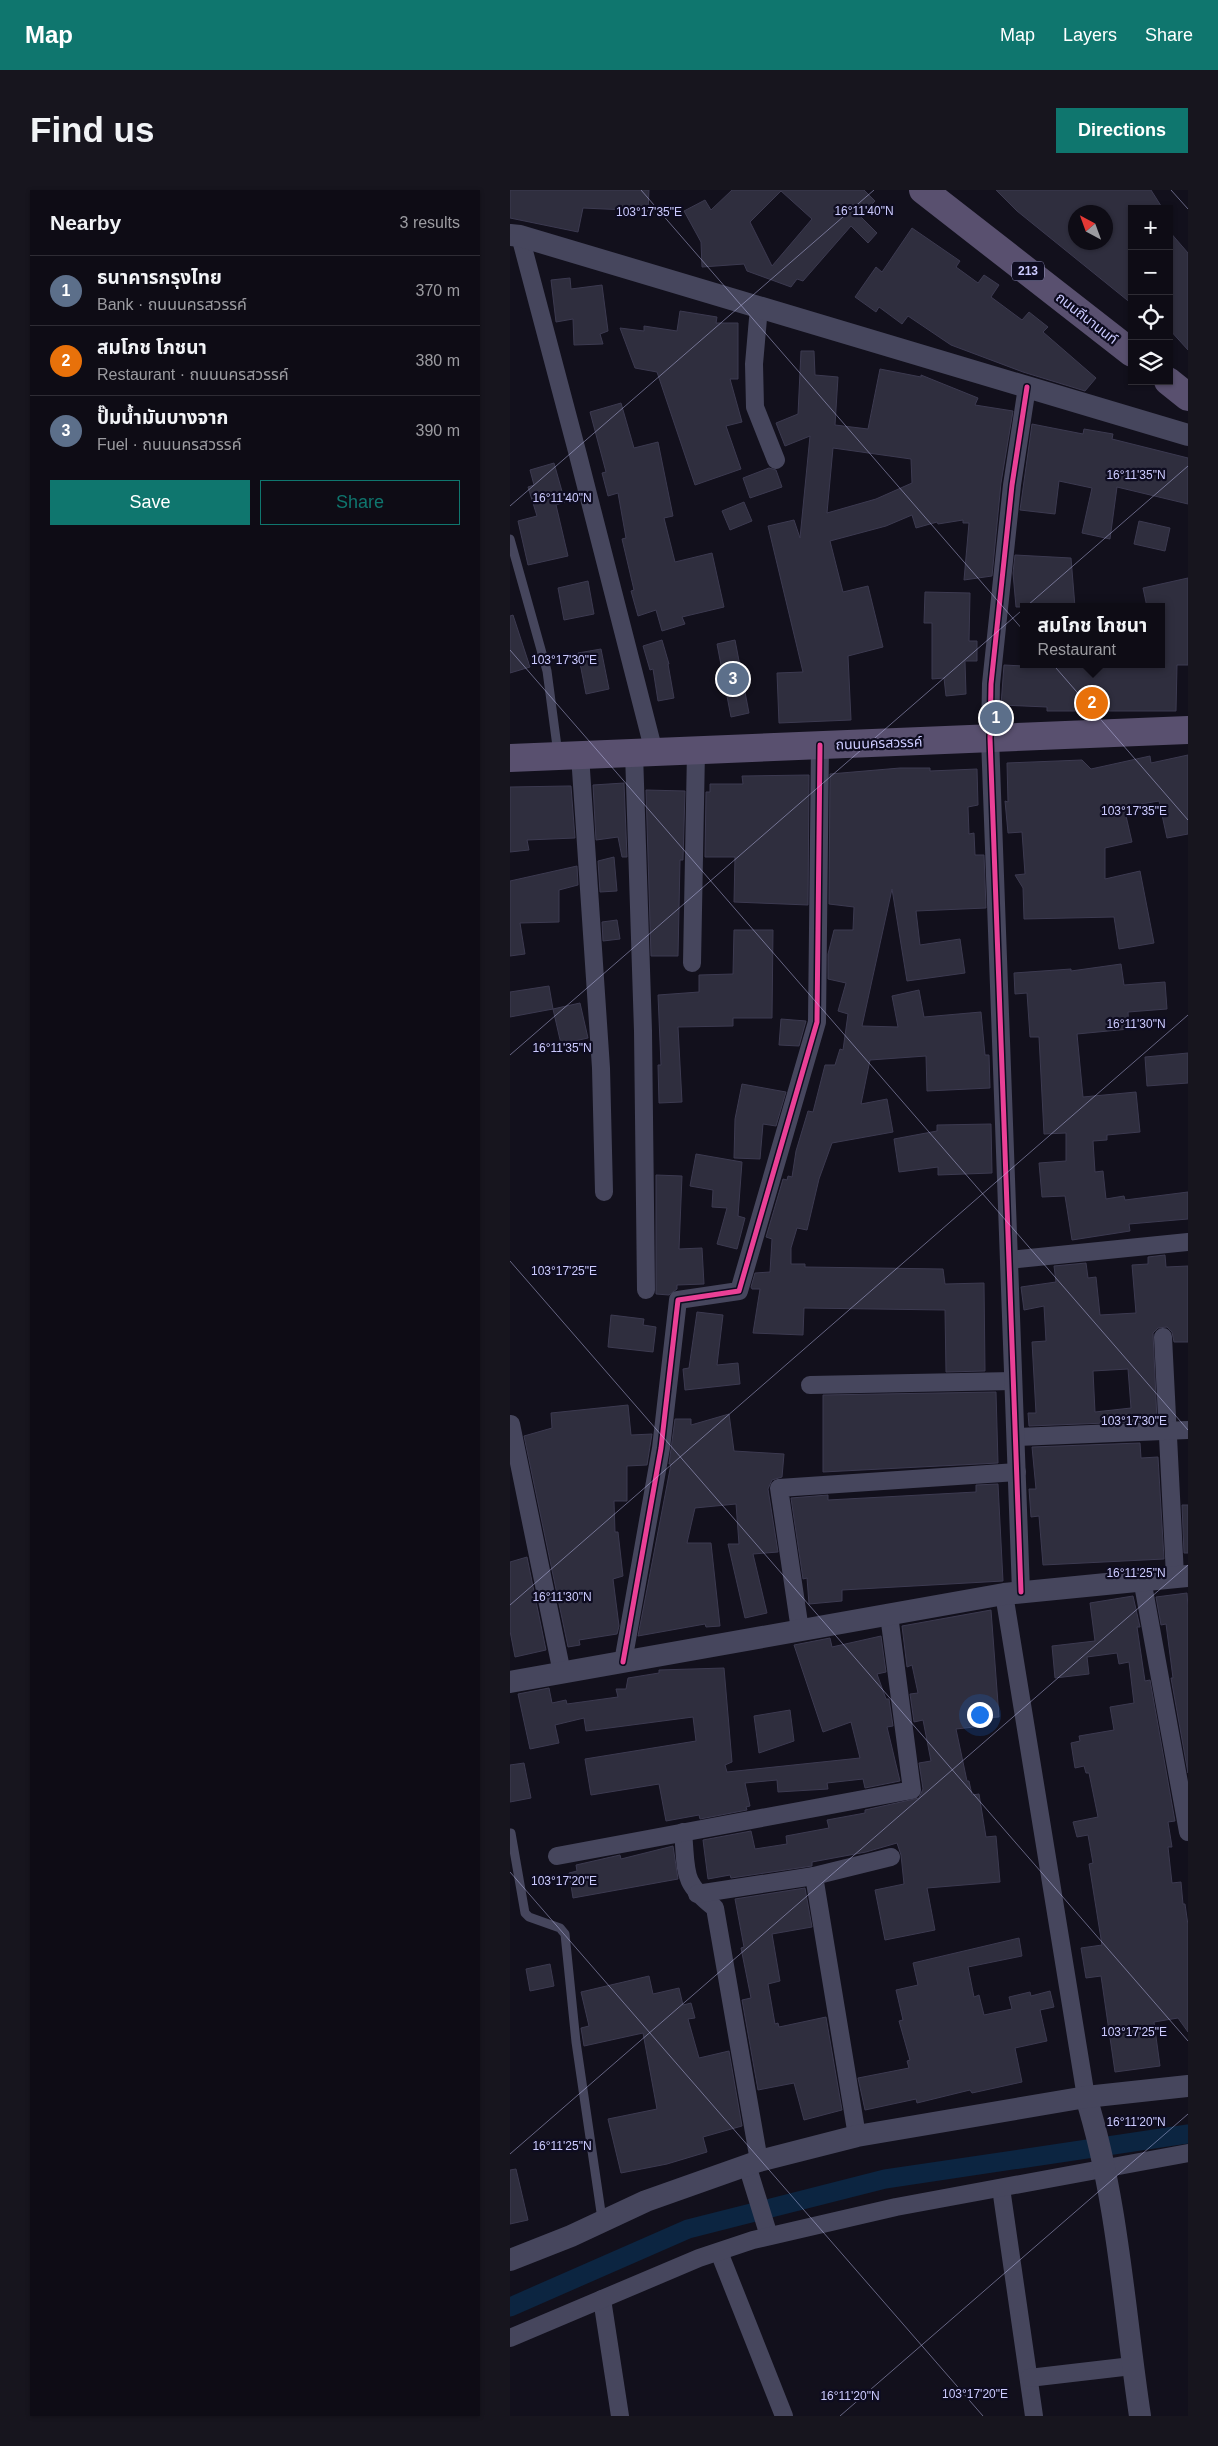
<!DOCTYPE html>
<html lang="en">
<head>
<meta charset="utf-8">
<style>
  :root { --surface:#0e0c15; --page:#17151e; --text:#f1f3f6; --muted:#9b9ba0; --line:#2e2c34; --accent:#0f766e }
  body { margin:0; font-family:Arial,"Noto Sans Thai",sans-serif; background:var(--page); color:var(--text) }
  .controls { position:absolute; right:15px; top:15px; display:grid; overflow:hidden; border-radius:0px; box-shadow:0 1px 4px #0004 }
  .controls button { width:45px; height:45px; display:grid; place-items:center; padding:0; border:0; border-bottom:1px solid var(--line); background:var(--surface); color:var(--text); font:25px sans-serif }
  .compass { position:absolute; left:558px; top:15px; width:45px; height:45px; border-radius:50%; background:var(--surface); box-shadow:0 1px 4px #0004; rotate:319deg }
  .you { position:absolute; left:469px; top:1524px; width:18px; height:18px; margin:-12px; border:4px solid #fff; border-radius:50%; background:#1a73e8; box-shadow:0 0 0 8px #1a73e833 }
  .badge { display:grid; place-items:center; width:32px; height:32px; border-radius:50%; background:var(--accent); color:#fff; font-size:16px; font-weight:700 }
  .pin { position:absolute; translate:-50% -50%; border:2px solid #fff; box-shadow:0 1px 5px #0006 }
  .popup { position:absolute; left:510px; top:413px; width:145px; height:65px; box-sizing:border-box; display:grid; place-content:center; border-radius:0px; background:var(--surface); filter:drop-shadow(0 1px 4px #0005); font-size:16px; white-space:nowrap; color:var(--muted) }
  .popup b { font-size:19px; color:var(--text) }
  .popup::after { content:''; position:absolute; left:50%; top:100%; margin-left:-10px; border:10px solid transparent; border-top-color:var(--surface) }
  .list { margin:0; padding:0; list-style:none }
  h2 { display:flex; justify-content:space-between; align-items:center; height:65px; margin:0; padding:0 20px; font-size:21px }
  h2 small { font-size:16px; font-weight:400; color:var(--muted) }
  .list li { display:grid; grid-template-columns:32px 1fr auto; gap:15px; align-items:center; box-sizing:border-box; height:70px; padding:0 20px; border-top:1px solid var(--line) }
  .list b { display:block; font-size:19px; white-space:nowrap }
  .list p { margin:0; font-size:16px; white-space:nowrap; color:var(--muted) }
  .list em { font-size:16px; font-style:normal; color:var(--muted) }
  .actions { display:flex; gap:10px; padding:15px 20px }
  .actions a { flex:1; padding:11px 0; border:1px solid var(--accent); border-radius:0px; text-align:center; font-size:18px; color:var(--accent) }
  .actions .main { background:var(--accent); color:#fff }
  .icon { flex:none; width:28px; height:28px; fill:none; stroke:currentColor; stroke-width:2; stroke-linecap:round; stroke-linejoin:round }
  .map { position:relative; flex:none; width:678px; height:2226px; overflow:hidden; border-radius:0px }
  header { display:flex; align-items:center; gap:30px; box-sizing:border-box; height:70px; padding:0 25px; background:var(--accent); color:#fff }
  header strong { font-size:24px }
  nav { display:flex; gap:28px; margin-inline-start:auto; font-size:18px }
  .intro { display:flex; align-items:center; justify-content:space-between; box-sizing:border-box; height:120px; padding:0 30px }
  h1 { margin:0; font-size:35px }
  .button { padding:12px 22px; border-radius:0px; background:var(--accent); color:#fff; font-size:18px; font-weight:700 }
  main { display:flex; gap:30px; padding:0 30px }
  aside { flex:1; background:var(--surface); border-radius:0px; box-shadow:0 1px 4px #0004 }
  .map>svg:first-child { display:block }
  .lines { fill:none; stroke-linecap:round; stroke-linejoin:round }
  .canal { stroke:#0c2541; stroke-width:19 }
  .building { fill:#2f2e3e; stroke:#3c3a50; fill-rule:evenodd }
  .service { stroke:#46465d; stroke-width:9 }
  .minor { stroke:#46465d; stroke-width:18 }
  .tertiary { stroke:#46465d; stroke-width:22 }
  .primary { stroke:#59506f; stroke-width:28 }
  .cycleway-casing { stroke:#0e0c20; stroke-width:8 }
  .cycleway { stroke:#ea4096; stroke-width:5 }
  .ticks { fill:none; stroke:#cccbff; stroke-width:1; stroke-opacity:0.45 }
  .labels { text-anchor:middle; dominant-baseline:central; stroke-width:4.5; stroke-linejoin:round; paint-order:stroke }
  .shield { fill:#0e0c20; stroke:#9392bc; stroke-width:1 }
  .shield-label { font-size:12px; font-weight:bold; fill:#cccbff }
  .street-label { font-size:14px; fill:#cccbff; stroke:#0e0c20 }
  .ticks-label { font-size:12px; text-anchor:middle; fill:#cccbff; stroke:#0e0c20; stroke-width:4.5; stroke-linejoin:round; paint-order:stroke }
</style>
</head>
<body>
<header>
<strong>Map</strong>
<nav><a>Map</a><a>Layers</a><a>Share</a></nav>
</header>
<div class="intro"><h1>Find us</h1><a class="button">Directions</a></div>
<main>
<aside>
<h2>Nearby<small>3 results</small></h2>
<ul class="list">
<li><span class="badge" style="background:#5c6f8a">1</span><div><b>ธนาคารกรุงไทย</b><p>Bank · ถนนนครสวรรค์</p></div><em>370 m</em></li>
<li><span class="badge" style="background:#e8710a">2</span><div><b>สมโภช โภชนา</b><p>Restaurant · ถนนนครสวรรค์</p></div><em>380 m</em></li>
<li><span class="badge" style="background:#5c6f8a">3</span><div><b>ปั๊มน้ำมันบางจาก</b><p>Fuel · ถนนนครสวรรค์</p></div><em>390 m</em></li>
</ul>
<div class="actions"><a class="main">Save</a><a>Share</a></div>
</aside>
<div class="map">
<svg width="678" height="2226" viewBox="0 0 678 2226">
  <rect width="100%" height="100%" fill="#12101c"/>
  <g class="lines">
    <!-- canal -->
    <path class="canal" d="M0,2117L178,2039L375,1989L678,1944"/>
  </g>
  <!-- building -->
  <g class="building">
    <path d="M0,0H139L138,21L73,18L68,42L0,28Z"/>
    <path d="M222,0H354L365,11L350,26L367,43L358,53L341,36L293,91L287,89L281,97L237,81L234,74L192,77L191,52L174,21L195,10L201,20ZM271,1L302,29L262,76L240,32Z"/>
    <path d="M486,0H641L653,19H622V114L507,21ZM566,22H596V52H566Z"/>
    <path d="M402,38L450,71L446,77L468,93L474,85L489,95L481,107L512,130L519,122L538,137L533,142L586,188L575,201L513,182L441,155L398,126L392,134L369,117L366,122L345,107L366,77L372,82Z"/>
    <path d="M659,41L678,63V160L659,139Z"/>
    <path d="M60,88L61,99L92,95L98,141L90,144L93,154L64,155L63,129L46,132L41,90Z"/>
    <path d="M170,121L207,127L206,133H228V189H220L232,232L216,236L231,279L185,295L147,182L125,178L110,138L134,141V136L167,141Z"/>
    <path d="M291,161H304L305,185L328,187L325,235L358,239L370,179L411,187V185L468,208L465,215L503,221L491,293L482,386L454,390L459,333H453V330L428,334L427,332L406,338L402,325L376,336L320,351L333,402L358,396L373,457L338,466L341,530L269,533L267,483L293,482L258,336L284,330L290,348L300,246L275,256L266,233L288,224ZM323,258L401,269L402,293L366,309L317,323Z"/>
    <path d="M111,213L124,258L148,252L163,326L154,328L165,372L202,363L214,417L172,427L175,434L152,441L146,420L128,426L121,401L124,400L112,349L116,348L108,303L98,306L92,283L96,282L80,222Z"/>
    <path d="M522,234L573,244L574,239L603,244L602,249L678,268V314L607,297L600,349L572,343L582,298L549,291L545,324L510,320Z"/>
    <path d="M44,273L55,312L46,315L58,366L18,375L8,331L27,326L18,297L24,295L20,280Z"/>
    <path d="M259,278L266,280L272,297L240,308L233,288Z"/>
    <path d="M234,312L242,331L220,340L212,321Z"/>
    <path d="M629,331L660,338L655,361L624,354Z"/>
    <path d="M505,365L561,368L565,417H506L503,383Z"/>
    <path d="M678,388V475H667L666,521H537V517L491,515L494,475L533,477L532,474H651V417H637L633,398Z"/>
    <path d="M78,391L84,424L54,430L48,398Z"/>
    <path d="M415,402L460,403L459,451H467V471H455L456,504L436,506L434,488L422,489V433H414Z"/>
    <path d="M3,425L20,477L0,483V426Z"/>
    <path d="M152,450L159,474H158L164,508L148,511L143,479L140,480L133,456Z"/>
    <path d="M225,450L239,523L221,527L207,454Z"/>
    <path d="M91,459L99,499L76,504L68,463Z"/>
    <path d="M678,565V644L657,648L649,611L614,617L622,652L595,658V689L630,681L644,753L609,759L604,727L514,729L513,698L505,685L515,684L512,642L498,643L495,611L498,612L497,573L572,570L581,579L640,566L641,573Z"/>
    <path d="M390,578H420V581L467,579L468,615L458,617L459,644L464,643L465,665H474L476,718L406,721L410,755L450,749L455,783L397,791L382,699L352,836L388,837L382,806L409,800L414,827L471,822L475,865H479L480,898L417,901L416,866L360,870L351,914L377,909L383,942L322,953L309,989L297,1040L287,1038L281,1058V1074H295V1077L433,1079L435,1094L474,1093L475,1181L436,1182L435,1120L294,1118L293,1145L243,1143L250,1099H242L241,1097L245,1083L260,1082L262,1049L256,1047L273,989L277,990L278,986L282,987L286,961L298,921L303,922L315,875H325L330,859L333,860L338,824L328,821L336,793L318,789V764L324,740H343L344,717L319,714L320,584Z"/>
    <path d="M299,585L298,715L224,712L225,667H195L196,602H200V594H233L232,586Z"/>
    <path d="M114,593L117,667H112L108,647L86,650L83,595Z"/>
    <path d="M58,596H61L65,648L17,650L19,660L0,662V597Z"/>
    <path d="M136,600L175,601L173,670H170L168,766H141Z"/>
    <path d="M104,667L107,701L90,702L88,671Z"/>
    <path d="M67,676L68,695L49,700V732L10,733L15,764L0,766V691Z"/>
    <path d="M107,730L110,749L93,751L92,732Z"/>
    <path d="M224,740H263L262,828H223V836L168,837L172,912L149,913L148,875H151L148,805L189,802V785L223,784Z"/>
    <path d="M611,774L614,795L655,792L657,819L618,822L619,839L567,844L573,907L626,902L630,942L597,945V950L583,951L585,982L593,981L596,1009L614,1006L615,1010L678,1002V1029L619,1034L620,1041L562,1050L555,1006L532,1007L529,973L556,971V943L534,944L529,847H520L517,803L505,804L504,783L561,779V781Z"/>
    <path d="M39,796L43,819L0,827V802Z"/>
    <path d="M70,813L78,848L51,854L43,819Z"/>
    <path d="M271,829L296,831L289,856L269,855Z"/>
    <path d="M678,863V893L637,896L635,867Z"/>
    <path d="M232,894L276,902L266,936L253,934L250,969L224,968L225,929Z"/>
    <path d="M481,934L482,983L428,985V977L389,982L384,949L427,941V935Z"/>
    <path d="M186,964L232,972L228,1026L235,1028L227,1059L207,1054L217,1018L202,1017L203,1000L180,996Z"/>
    <path d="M146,985L172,986L169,1059L192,1058L194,1094L167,1095V1099L159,1105L146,1104Z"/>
    <path d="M655,1065L656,1077L678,1076V1152H664L662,1142L657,1137L648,1138L643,1143L647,1231L519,1236L518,1223H526L522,1152L536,1151L534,1116L514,1120L511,1097L546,1092L544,1076L576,1073L578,1088L586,1087L590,1125L626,1123L622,1075L638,1074V1067ZM618,1179L621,1218L585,1222L583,1181Z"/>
    <path d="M187,1122L213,1125L207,1175L228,1173L230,1194L175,1200L173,1179L179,1178Z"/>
    <path d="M101,1125L134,1129L133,1135L146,1137L143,1162L98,1157Z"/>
    <path d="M486,1202L488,1273L313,1282V1205Z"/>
    <path d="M118,1215L121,1245L142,1244L137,1275L117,1276V1311H104L105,1342H108L113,1386L103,1389L109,1436L107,1444L69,1450L70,1455L58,1457L14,1246L42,1238L41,1223Z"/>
    <path d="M219,1224L224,1261L274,1264L272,1287L262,1290L258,1299L268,1362L243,1364L257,1423L235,1428L218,1354H229L226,1314L185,1318L177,1353H201L210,1436L196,1437L195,1434L128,1446L161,1274H159L165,1229H181V1235Z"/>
    <path d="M630,1253L631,1268L648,1267L654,1369L533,1375L529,1326L521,1327L519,1299H526L522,1257Z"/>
    <path d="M488,1294L493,1391L332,1400V1411L299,1414L297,1388L293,1389L281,1308L318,1305V1310L466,1302V1295Z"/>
    <path d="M672,1315H678V1363H674Z"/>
    <path d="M17,1367L36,1460L5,1467L0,1441V1372Z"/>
    <path d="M677,1403L678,1417V1583L661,1488H663L656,1434L651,1435L646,1407Z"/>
    <path d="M623,1406L630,1437H627L635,1491L640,1490L665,1631L658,1632L662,1657H658L662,1693L671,1692L673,1714H675L678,1735V1842L668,1828L644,1832L650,1876L605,1882L591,1786L576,1788L571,1758L592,1755L579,1674L583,1673L578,1645L567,1647L563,1632L588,1627L579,1583H576L574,1576L565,1578L561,1553L570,1551L569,1546L604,1540L600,1517L624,1513L619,1472L609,1474L607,1463L577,1467L579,1484L545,1488L542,1456L585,1451L580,1413Z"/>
    <path d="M481,1420L489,1527L472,1528L473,1536L446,1539L457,1591H459L462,1605L469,1604L476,1647L486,1646L490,1692L417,1698L425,1740L375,1750L365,1700L394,1694L391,1665L387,1653L356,1662L302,1672V1676L221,1688L220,1685L198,1689L193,1650L241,1641L245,1659L277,1654L276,1646L319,1638L317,1630L355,1623V1620L409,1608L413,1599L409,1573L421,1571L413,1530L404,1532L400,1504L408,1503L402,1475L397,1477L392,1436Z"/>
    <path d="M371,1446L376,1482L367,1484L376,1509H379L383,1536L377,1537L390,1591L355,1598L353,1589L317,1593L318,1599L268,1602L267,1590L235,1593L240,1616L236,1617L237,1620L190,1629L189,1625L156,1631L149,1594L81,1605L75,1569L186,1551L183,1527L76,1541L74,1528L45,1535L49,1553L20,1559L8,1504L39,1498L42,1513L56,1510L57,1514L108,1507L106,1499H116L118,1488L149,1483V1480L214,1478L222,1572L215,1575L217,1582L350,1568L341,1532L313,1542L284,1455L320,1448L322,1457Z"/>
    <path d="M280,1520L284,1551L249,1563L244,1526Z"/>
    <path d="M14,1573L21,1608L0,1612V1575Z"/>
    <path d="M163,1656L168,1689L63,1708L59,1683L67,1681L66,1675L110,1665L111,1669Z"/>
    <path d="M295,1698L302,1737L262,1744L270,1791L258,1794L265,1834L268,1833L269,1837L316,1827L332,1920L294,1930L284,1893L248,1900L232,1810L241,1808L231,1758L234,1757L225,1709Z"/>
    <path d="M509,1748L512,1766L458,1777L464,1807L469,1805L474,1825L502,1819L499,1807L520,1802L521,1806L540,1801L544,1817L530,1820L537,1851L505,1858L512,1892L462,1903L460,1900L407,1913L406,1909L355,1920L348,1888L399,1878L397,1871L400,1870L389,1831L393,1830L386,1800L408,1795L403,1773Z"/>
    <path d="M40,1774L44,1796L20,1801L16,1779Z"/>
    <path d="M139,1786L143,1804L169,1798L173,1815L181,1813L185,1828L178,1829L189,1868L219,1861L232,1936L193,1947L197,1962L157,1974L111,1983L98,1929L147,1919L133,1843L74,1856L71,1838L79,1836L71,1802Z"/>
    <path d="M6,1979L18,2030L0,2034V1980Z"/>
  </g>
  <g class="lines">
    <!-- service -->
    <g class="service">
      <path d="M0,349L37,481L48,564"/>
      <path d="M1,1643L15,1723L19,1727L50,1738L55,1744L66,1852L92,2029"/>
    </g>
    <!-- minor -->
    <g class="minor">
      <path d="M10,46L68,265L144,562"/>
      <path d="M249,117L244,174L245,217L266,270"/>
      <path d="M124,563L133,841L136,1100"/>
      <path d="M70,565L91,878L94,1002"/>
      <path d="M182,773L186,561"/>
      <path d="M499,1070L678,1052"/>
      <path d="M653,1147L665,1386"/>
      <path d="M300,1195L503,1191"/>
      <path d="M1,1234L52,1483"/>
      <path d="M507,1247L678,1240"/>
      <path d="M632,1389L678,1642"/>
      <path d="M511,1402L480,548L481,494L502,295L517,197"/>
      <path d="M494,1404L576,1907"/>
      <path d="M290,1440L269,1298L507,1282"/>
      <path d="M113,1472L151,1258L168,1110L229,1101L307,832L310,555"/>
      <path d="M173,1642C177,1683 171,1692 205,1718L249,1971"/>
      <path d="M47,1666L402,1600L379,1425"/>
      <path d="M304,1686L347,1946"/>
      <path d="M187,1704L304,1686L381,1667"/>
      <path d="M237,1975L259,2046"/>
      <path d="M491,1998L524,2226"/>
      <path d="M209,2062L274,2226"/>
      <path d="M92,2109L110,2226"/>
      <path d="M0,2148L189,2068L243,2050L386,2017L678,1963"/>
      <path d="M519,2188L622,2176"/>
    </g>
    <!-- tertiary -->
    <g class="tertiary">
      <path d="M0,45L10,46L678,245"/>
      <path d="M0,1492L494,1404L678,1386"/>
      <path d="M576,1907C608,2010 614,2120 630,2226"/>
      <path d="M0,2070L61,2046L136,2011L249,1971L347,1946L576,1907L678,1896"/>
    </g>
    <!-- primary -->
    <g class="primary">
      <path d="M413,0L622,163"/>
      <path d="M658,191L678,207"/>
      <path d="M0,568L678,540"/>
    </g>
    <!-- cycleway casing -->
    <g class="cycleway-casing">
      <g id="cycleway">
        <path d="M511,1402L480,548L481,494L502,295L517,197"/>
        <path d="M113,1472L151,1258L168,1110L229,1101L307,832L310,555"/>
      </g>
    </g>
    <!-- cycleway -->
    <use href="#cycleway" class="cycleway"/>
  </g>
  <!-- ticks -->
  <path class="ticks" d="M131,0L678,630M661,0L678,19M0,316L364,0M0,460L678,1240M0,865L678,276M0,1071L678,1851M0,1415L678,825M0,1682L473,2226M0,1964L678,1375M330,2226L678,1924"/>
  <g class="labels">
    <!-- shield labels -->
    <rect class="shield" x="502" y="71.5" width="32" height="19" rx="4"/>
    <g class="shield-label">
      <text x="518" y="81">213</text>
    </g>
    <!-- street labels -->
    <g class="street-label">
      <text transform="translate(577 128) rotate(38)">ถนนถีนานนท์</text>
      <text transform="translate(369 553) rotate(-2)">ถนนนครสวรรค์</text>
    </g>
  </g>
  <g class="ticks-label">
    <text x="354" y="25">16°11'40"N</text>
    <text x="139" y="26">103°17'35"E</text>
    <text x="626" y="289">16°11'35"N</text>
    <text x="52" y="312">16°11'40"N</text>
    <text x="54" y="474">103°17'30"E</text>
    <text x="624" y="625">103°17'35"E</text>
    <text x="626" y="838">16°11'30"N</text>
    <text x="52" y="862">16°11'35"N</text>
    <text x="54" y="1085">103°17'25"E</text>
    <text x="624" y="1235">103°17'30"E</text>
    <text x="626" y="1387">16°11'25"N</text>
    <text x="52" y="1411">16°11'30"N</text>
    <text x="54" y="1695">103°17'20"E</text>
    <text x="624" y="1846">103°17'25"E</text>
    <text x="626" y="1936">16°11'20"N</text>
    <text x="52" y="1960">16°11'25"N</text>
    <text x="465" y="2208">103°17'20"E</text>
    <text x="340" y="2210">16°11'20"N</text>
  </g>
</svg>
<div class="controls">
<button>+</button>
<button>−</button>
<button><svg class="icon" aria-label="locate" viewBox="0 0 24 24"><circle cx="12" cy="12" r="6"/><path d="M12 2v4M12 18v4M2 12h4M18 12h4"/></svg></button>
<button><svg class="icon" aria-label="layers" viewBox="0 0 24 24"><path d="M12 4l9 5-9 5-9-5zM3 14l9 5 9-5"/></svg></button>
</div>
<svg class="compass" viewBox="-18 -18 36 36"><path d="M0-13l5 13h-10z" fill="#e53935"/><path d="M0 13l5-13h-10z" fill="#9b9ba0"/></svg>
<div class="you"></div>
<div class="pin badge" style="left:486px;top:528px;background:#5c6f8a">1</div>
<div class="pin badge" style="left:582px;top:513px;background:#e8710a">2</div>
<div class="popup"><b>สมโภช โภชนา</b>Restaurant</div>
<div class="pin badge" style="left:223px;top:489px;background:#5c6f8a">3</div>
</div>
</main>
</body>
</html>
